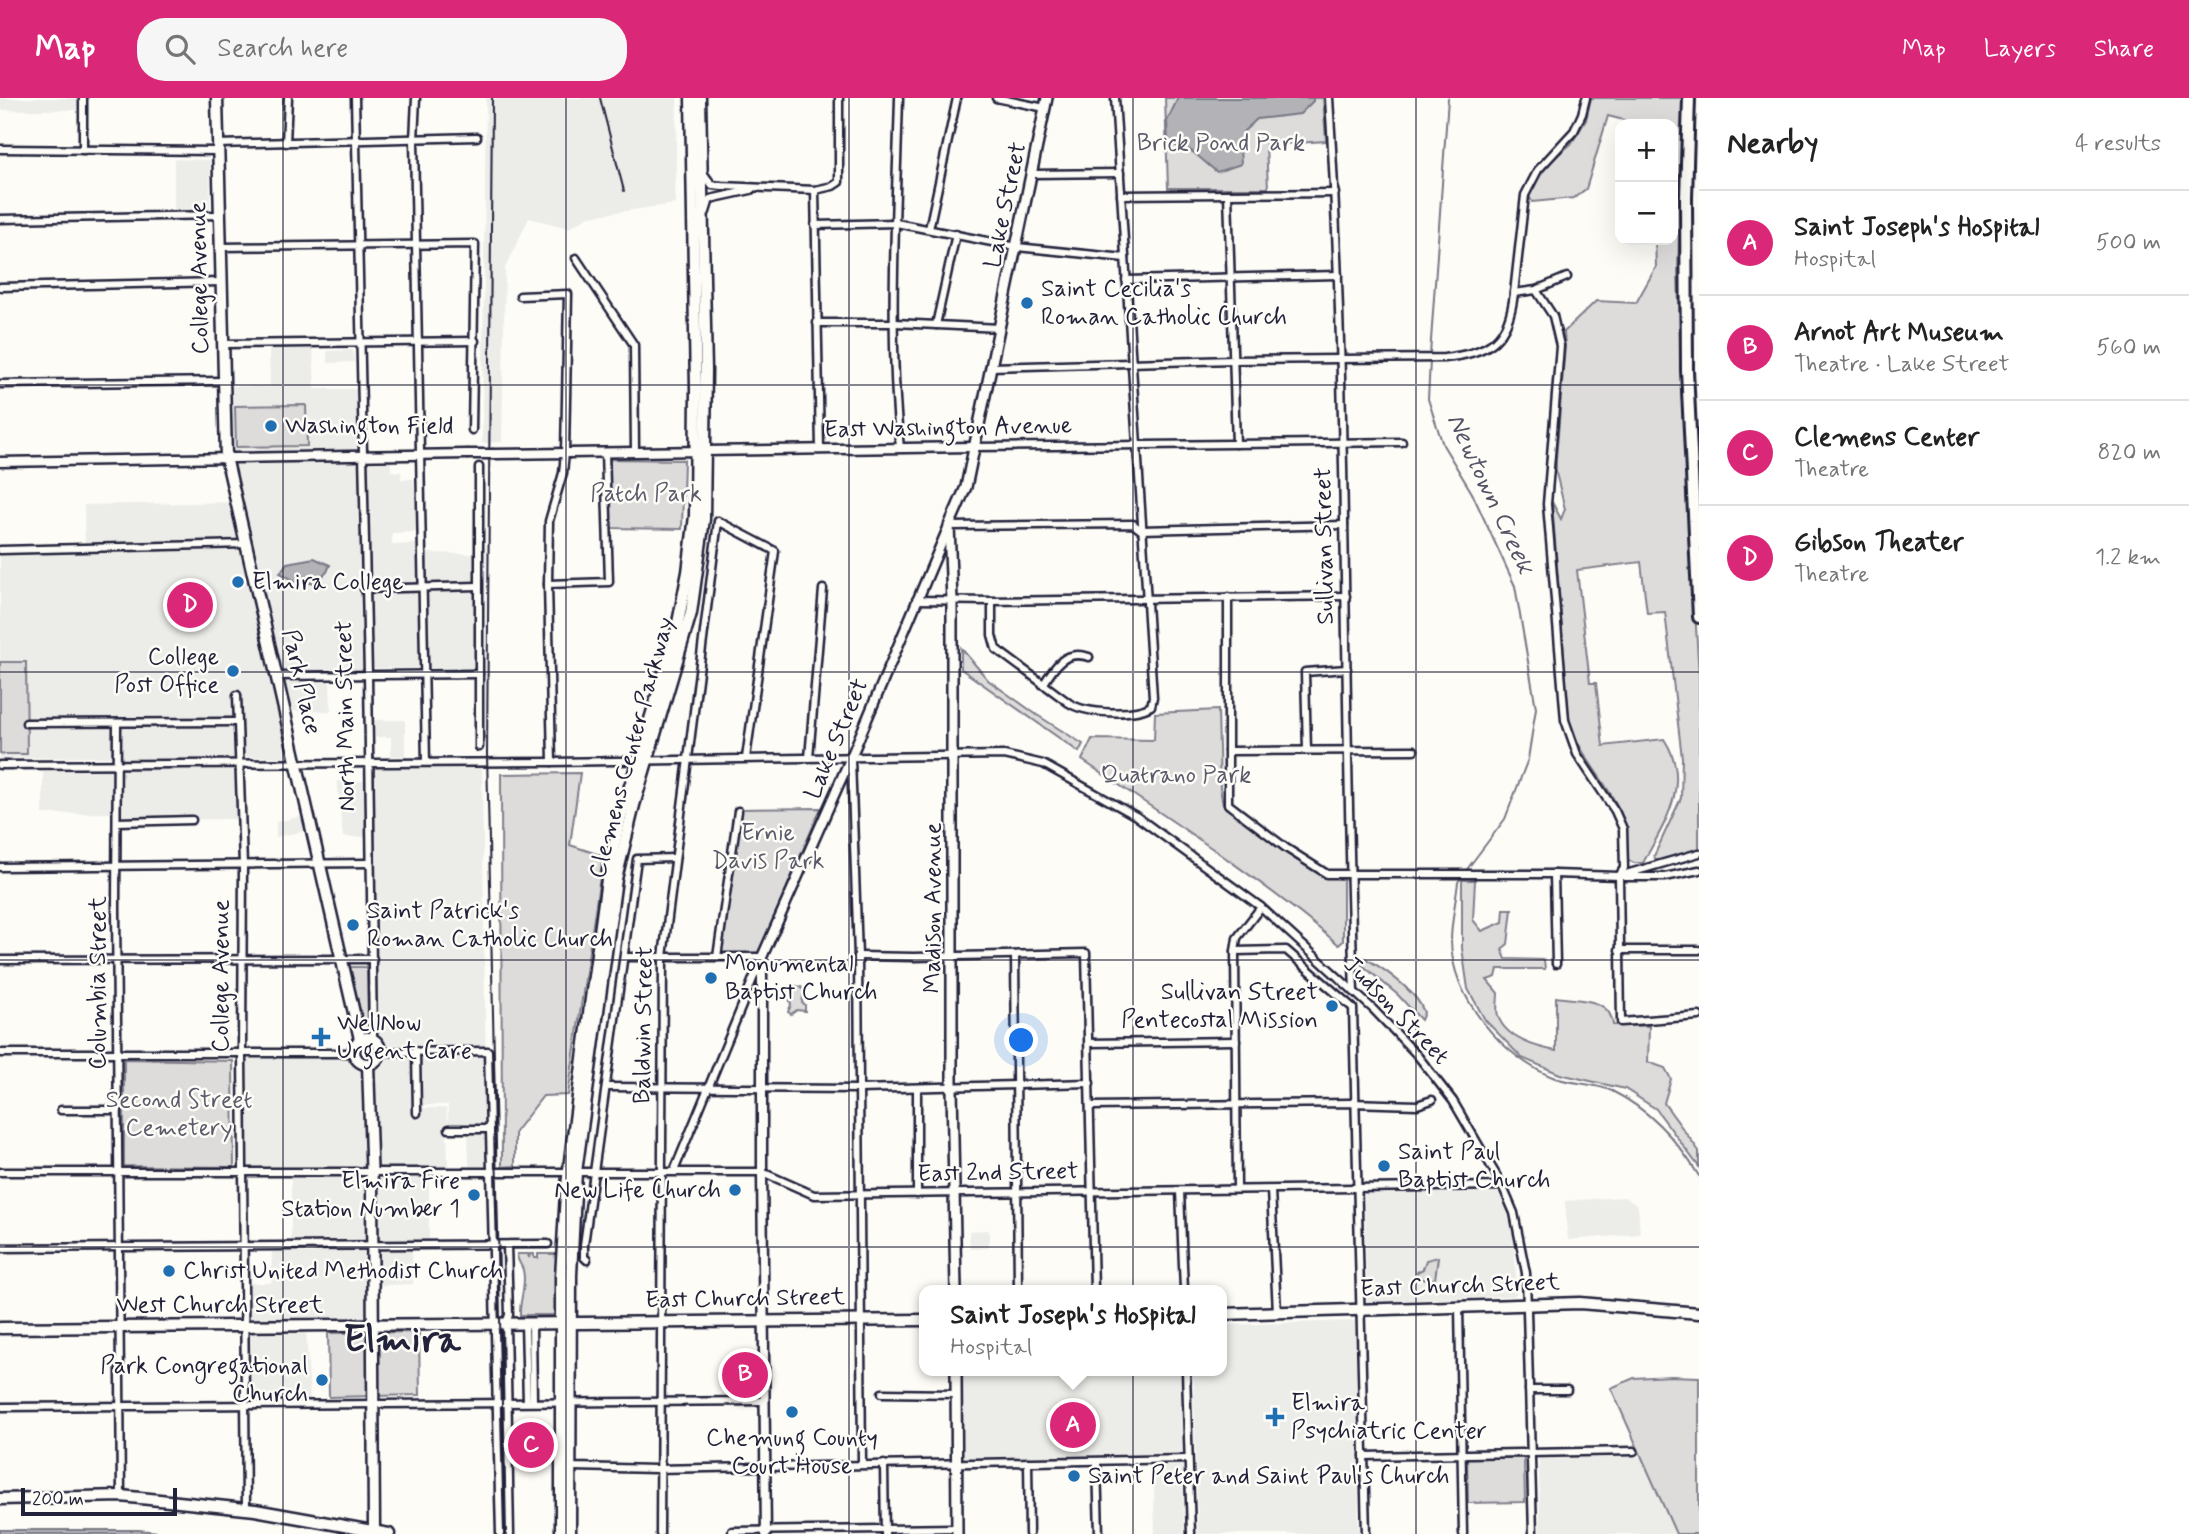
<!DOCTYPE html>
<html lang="en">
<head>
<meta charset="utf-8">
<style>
  :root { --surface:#fff; --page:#f6f6f6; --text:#222; --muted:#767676; --line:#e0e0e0; --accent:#db2777 }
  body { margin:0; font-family:Mynerve,sans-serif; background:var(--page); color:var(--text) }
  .controls { position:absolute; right:21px; top:21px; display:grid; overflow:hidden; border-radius:14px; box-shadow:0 7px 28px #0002 }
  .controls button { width:63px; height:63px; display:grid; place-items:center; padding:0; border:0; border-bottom:2px solid var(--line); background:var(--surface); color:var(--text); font:35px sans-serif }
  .scale { position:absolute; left:21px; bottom:18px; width:156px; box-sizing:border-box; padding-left:7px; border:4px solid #22223b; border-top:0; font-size:19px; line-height:24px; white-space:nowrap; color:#22223b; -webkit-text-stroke:5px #fdfcf7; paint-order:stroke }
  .you { position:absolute; left:1022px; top:943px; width:24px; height:24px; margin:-18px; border:5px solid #fff; border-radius:50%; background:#1a73e8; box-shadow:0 0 0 10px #1a73e833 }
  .badge { display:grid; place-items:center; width:46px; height:46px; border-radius:50%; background:var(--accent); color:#fff; font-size:23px; font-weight:700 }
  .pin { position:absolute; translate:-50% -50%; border:4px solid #fff; box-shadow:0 2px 7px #0006 }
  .popup { position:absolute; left:919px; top:1187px; width:308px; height:91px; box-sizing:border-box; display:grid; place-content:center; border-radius:14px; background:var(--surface); filter:drop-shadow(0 2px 5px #0005); font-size:23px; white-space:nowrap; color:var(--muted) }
  .popup b { font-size:26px; color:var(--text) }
  .popup::after { content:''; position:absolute; left:50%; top:100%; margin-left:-14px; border:14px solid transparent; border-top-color:var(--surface) }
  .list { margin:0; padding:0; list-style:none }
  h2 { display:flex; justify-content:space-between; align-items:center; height:91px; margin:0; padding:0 28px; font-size:30px }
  h2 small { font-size:23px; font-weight:400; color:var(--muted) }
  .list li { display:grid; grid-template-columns:46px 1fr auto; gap:21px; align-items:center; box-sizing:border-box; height:105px; padding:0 28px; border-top:2px solid var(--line) }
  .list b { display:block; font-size:26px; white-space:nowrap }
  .list p { margin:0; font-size:23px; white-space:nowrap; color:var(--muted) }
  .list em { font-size:23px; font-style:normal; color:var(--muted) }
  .icon { flex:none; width:38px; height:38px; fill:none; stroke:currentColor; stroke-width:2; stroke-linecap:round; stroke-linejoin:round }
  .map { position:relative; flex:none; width:1699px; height:1436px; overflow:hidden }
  header { display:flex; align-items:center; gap:42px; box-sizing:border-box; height:98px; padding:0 35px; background:var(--accent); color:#fff }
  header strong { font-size:33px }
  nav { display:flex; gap:38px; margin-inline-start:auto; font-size:24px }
  .search { width:490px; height:63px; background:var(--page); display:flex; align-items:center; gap:18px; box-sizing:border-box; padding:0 24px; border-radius:28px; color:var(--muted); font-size:26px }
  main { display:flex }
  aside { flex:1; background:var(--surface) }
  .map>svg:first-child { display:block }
  .built { fill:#ecece9 }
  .green { fill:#dddcdb; stroke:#807f8b; stroke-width:2 }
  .water { fill:#b2b2b7; stroke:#787885; stroke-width:2 }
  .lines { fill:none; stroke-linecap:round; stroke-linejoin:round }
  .stream { stroke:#787885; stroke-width:2 }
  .minor-casing { stroke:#22223b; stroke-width:11 }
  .tertiary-casing { stroke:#22223b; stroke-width:13 }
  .secondary-casing { stroke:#22223b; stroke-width:14 }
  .primary-casing { stroke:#22223b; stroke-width:15 }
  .motorway-casing { stroke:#22223b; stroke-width:16 }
  .minor { stroke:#fdfcf7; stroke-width:6 }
  .tertiary { stroke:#fdfcf7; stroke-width:8 }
  .secondary { stroke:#fdfcf7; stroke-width:9 }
  .primary { stroke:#fdfcf7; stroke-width:10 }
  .motorway { stroke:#fdfcf7; stroke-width:10 }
  .rail { stroke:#22223b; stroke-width:2 }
  .tertiary-bridge-casing { stroke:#22223b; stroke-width:13; stroke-linecap:butt }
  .tertiary-bridge { stroke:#fdfcf7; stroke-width:8 }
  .grid { fill:none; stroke:#22223b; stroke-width:2; stroke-opacity:0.55 }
  .poi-dot { fill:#1f6fb2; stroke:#fdfcf7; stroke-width:2.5 }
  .labels { text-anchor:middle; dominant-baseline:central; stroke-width:5; stroke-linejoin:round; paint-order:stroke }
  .park-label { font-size:24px; fill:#5a5a6b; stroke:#fdfcf7 }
  .street-label { font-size:24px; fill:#22223b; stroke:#fdfcf7 }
  .poi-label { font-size:24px; fill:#22223b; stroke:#fdfcf7; text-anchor:start }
  .water-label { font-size:26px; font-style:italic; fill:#545466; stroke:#fdfcf7 }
  .town-label { font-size:38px; font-weight:bold; fill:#22223b; stroke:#fdfcf7 }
</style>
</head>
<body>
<header>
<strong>Map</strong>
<div class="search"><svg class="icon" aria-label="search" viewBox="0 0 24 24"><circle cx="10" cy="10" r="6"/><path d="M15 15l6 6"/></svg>Search here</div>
<nav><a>Map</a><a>Layers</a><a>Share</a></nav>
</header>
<main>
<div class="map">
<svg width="1699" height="1436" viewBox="0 0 1699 1436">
  <rect width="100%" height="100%" fill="#fdfcf7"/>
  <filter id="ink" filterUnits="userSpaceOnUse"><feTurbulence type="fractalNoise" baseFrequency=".0143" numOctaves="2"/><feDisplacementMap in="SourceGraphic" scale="14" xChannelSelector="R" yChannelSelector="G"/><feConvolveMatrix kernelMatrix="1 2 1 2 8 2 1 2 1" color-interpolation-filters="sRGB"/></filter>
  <g filter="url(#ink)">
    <!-- built -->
    <g class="built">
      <path d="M0,0H78L77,12H0Z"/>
      <path d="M486,0H677L675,106L589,118L569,130L529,120L505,170L502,344L482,345Z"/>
      <path d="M174,61L210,62V113H174Z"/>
      <path d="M269,250L313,251L315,291H356V366L391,364V373L401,374V381H414L416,434L392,435V447L416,446V455L477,456V571L374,570L373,582L330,583L331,613H278L290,659H238L240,721L121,722L117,659L0,660V455L85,454L84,407L243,404L234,365L230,288H270Z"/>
      <path d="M353,252L354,264L328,265L327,253Z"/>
      <path d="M374,622H405V658H391V639H375Z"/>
      <path d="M374,669H482L487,1068H469L468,1033L447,1034L448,1070H429V1151H412L413,1186L367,1188L366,1232H306L310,1302L251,1303L250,1185H271L272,1154L291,1153V1070L247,1069L248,961L416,956L419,1010H446L448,1026V1007H422L421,948L386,949L385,942L377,936L375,739H343L337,683H374Z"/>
      <path d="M111,672L112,715L43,716V673Z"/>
      <path d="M302,718L305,733L276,739V724Z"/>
      <path d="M1497,1093L1506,1109L1513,1134L1517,1194L1514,1198L1367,1204L1364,1094Z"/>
      <path d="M1624,1099L1638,1108L1640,1136L1568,1142L1565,1103Z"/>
      <path d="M989,1132V1150L970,1151L969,1133Z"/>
      <path d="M1355,1223L1359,1436H1198L1193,1273H1222V1227Z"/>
      <path d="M963,1273H1181L1184,1436H1155L1153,1359L963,1360Z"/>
      <path d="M1641,1359L1676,1436H1540L1539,1360Z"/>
    </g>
    <!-- green -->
    <g class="green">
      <path d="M1165,0H1323L1326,43L1266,47L1268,90H1168Z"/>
      <path d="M1591,0H1683L1678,173L1682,307L1699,577V752L1656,763L1654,758L1681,700L1682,660L1665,514L1647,515L1641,464L1577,472L1590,585H1596L1603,648L1664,641C1693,685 1664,726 1643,765H1634L1628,762C1626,749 1628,735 1624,723C1611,687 1580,660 1569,623L1552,404L1561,421L1565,411L1556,375V361L1565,248L1564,234L1596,203L1636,205L1656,169L1655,142H1673V26H1639L1608,18L1586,91L1574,100L1532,104L1529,98L1541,71L1571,46L1586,22Z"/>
      <path d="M306,307L307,348L236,349L235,308Z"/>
      <path d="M610,361L684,362L682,431L609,430Z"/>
      <path d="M961,550L988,582L1037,617L1083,646L1079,654L961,571Z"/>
      <path d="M0,564H26L27,656H0Z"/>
      <path d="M1218,612L1220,690L1223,707C1253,729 1308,779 1343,781V843L1339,847C1259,779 1169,721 1082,662L1092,641L1154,642L1155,615Z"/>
      <path d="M580,675L570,747L603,758L568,997L543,998L515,1034V1068L502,1069L501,676Z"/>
      <path d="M821,710L757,859H717L740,711Z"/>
      <path d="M1462,782H1475L1473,822L1482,833L1503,824L1504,811H1512L1508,846L1502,851L1506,861L1544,862L1545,871H1498L1496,879L1487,882L1498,895C1498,902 1496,912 1498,918C1506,941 1536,949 1556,953V899C1580,903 1610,899 1613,927L1649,928L1648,964L1665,970L1671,981L1664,1005L1699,1053V1069L1656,1011L1625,991L1560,976L1522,960L1485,922L1468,891L1462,850Z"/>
      <path d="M1362,859C1381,868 1419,895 1424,915L1421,922L1398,897L1361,866Z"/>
      <path d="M350,869H367L368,926H363Z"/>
      <path d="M790,887L801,889L804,893L802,905L805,907V913L797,912L791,916L788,914L791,907L787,892Z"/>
      <path d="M124,961L233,963L234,1069L124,1068Z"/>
      <path d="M517,1156H528L529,1160L530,1156H534V1160H538V1156H556L555,1215L553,1217H520C519,1203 527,1187 523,1172C521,1165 517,1164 517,1156Z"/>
      <path d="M1438,1159L1435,1181H1416L1417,1174L1423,1171L1426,1162Z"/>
      <path d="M419,1234L420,1297L329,1299L328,1235Z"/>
      <path d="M1671,1278L1699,1279V1436H1676L1611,1290L1634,1280Z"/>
      <path d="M1467,1360H1524L1525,1404L1468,1405Z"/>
    </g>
    <!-- water -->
    <g class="water">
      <path d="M1178,0H1313V3L1300,16L1257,21L1243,34L1240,50L1241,66L1217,74C1209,68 1202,61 1194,55C1186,48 1177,51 1168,43L1167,23Z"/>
      <path d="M314,460L330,467L327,474L315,485H299L280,475L287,465Z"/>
      <path d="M0,1432H138L180,1436H0Z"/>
    </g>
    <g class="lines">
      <!-- stream -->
      <g class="stream">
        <path d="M1430,257L1448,0"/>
        <path d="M1430,263L1428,301L1443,347L1472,395L1515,488L1536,610L1528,661L1505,721L1465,774"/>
        <path d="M1462,779L1458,784C1456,803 1451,824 1451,843C1452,900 1503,960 1555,980C1573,986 1595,985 1612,993C1650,1012 1678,1043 1699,1078"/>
      </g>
      <!-- minor casing -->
      <g class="minor-casing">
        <g id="minor">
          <path d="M355,0L368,577L373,941"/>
          <path d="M416,0L414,42L426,664"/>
          <path d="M899,0C896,116 888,234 900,350"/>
          <path d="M996,0L1045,10"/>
          <path d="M1329,0C1348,298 1343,596 1354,894"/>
          <path d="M286,45L288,0"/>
          <path d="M217,46L477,39"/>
          <path d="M0,51L218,53"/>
          <path d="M83,52V0"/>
          <path d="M704,76L712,87L722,88L815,92"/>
          <path d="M1033,76L1120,75"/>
          <path d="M1228,96L1236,346"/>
          <path d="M1121,97L1335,95"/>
          <path d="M706,114L710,101L751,92"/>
          <path d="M0,121L219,117"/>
          <path d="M815,127L896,125L1017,149L1125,160"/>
          <path d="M929,131L957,0"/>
          <path d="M220,149L475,146L472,332"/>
          <path d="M576,160L634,247L635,354"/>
          <path d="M1126,182L1338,177"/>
          <path d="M0,189L221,184"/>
          <path d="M1536,192L1553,218L1560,248L1547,406L1565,622L1577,656L1615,713L1623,731L1624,770L1619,778L1621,924L1699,918"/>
          <path d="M1514,195L1525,97L1538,72L1574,33L1582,16L1586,0"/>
          <path d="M520,198L568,196L565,355L563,375L549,423L548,486L552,664"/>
          <path d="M817,225H895L1000,230"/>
          <path d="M936,227L956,136"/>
          <path d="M223,246L475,243"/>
          <path d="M991,269L1233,262L1444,260C1490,255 1509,242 1514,195L1536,192L1567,179"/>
          <path d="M0,286L223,283"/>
          <path d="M973,349L1402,344"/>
          <path d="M820,351L815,92L833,88L839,84V0"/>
          <path d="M479,369V649"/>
          <path d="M949,428L1133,426L1141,432L1344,427"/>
          <path d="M0,452L247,446"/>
          <path d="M548,486L609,484L605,354"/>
          <path d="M364,491L478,488"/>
          <path d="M1228,499V706L1286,750L1327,776H1554L1619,778L1699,755"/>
          <path d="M916,502L992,503L1346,498"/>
          <path d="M992,503V537L996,551L1069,605C1086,616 1134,618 1151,608L1153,599L1115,0"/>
          <path d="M278,578L479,576"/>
          <path d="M1043,587C1054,569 1065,551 1089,559"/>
          <path d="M237,597L243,767L242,956L246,1411"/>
          <path d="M26,625L236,624"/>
          <path d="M117,625L116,810L121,1398"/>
          <path d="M1307,652L1305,574L1347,571"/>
          <path d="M1228,653L1414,652"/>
          <path d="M809,660L823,491"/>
          <path d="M851,661L858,858L862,1366"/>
          <path d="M0,667L552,664L1004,657L1043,666L1136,718L1261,809L1373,911L1417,957L1453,1003L1502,1087L1514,1115L1526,1175L1533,1436"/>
          <path d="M117,724L192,722"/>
          <path d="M0,769L369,765"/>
          <path d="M1554,776L1556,866"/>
          <path d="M1625,779H1665L1699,772"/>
          <path d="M1619,852H1699"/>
          <path d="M1235,853L1286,852L1353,910L1366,1436"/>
          <path d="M1015,857L1018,1192"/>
          <path d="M858,858L914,859L1086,855L1094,1192"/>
          <path d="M624,859H762L674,1073"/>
          <path d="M717,859L738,713"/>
          <path d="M0,862L373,861"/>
          <path d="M1089,945L1236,943"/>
          <path d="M416,953L417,1015"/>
          <path d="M381,954L488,953L500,1436"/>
          <path d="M0,955H354"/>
          <path d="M606,989L859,991L1090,985"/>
          <path d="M917,990V1096"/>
          <path d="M1091,1008L1351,1005L1417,1007L1432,1002"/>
          <path d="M61,1012H118"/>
          <path d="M449,1031H490"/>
          <path d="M0,1074H762L814,1097L1503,1088"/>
          <path d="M1237,1091L1235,853L1237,840L1261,809"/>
          <path d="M1271,1092L1277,1214"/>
          <path d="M1180,1093L1184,1192"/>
          <path d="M507,1147L509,1217L506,1225L510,1436"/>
          <path d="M0,1150L548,1146"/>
          <path d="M587,1162L584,1159V1147L637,761L675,760"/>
          <path d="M1459,1208L1463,1436"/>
          <path d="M525,1225L527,1304"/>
          <path d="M532,1225L533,1304"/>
          <path d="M1186,1273L1191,1436"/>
          <path d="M1529,1292H1567"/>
          <path d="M882,1295L956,1296"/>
          <path d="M0,1309L765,1303"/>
          <path d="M1364,1358L1634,1353"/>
          <path d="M1028,1364L1029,1436"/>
          <path d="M1097,1364L1099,1436"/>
          <path d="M884,1366L885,1436"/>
          <path d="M570,1367L574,1369L655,1371L1188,1361"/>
          <path d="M732,1433L957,1430"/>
          <path d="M660,1436L663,859L718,423L775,453L746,660"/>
        </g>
      </g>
      <!-- tertiary casing -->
      <g class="tertiary-casing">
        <g id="tertiary">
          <path d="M494,356L973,349"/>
          <path d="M0,364L467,356"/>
          <path d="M766,1436L762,1074V859L851,659L948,430"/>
        </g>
      </g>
      <!-- secondary casing -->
      <g class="secondary-casing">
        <g id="secondary">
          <path d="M956,1192L952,989V503L949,428L966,389L1047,0"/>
          <path d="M956,1273L957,1436"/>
        </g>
      </g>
      <!-- primary casing -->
      <g class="primary-casing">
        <g id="primary">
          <path d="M217,0L226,359L360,941"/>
          <circle cx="367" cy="953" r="13"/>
          <path d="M368,966L372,1088L374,1433"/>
          <path d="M1222,1216L1580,1205L1699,1215"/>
          <path d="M0,1230L924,1222"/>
          <path d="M0,1401L121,1398L255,1412L389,1436"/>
          <path d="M561,1436V1179L566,1095L579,990L608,774L621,718L676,535L688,474L695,418L696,292L691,0"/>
          <path d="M570,1436L571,1177L576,1074L616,781L634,707L691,515L704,421L706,272L700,0"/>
        </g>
      </g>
      <!-- motorway casing -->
      <g class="motorway-casing">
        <path id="motorway" d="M1689,0L1686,100L1687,272L1699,519"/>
      </g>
      <!-- minor -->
      <use href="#minor" class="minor"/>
      <!-- tertiary -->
      <use href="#tertiary" class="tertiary"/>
      <!-- secondary -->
      <use href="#secondary" class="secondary"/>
      <!-- primary -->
      <use href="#primary" class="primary"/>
      <!-- motorway -->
      <use href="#motorway" class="motorway"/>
      <!-- rail -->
      <g class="rail">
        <path d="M492,0L487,656L505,1436"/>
        <path d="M600,0L624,93"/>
      </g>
      <!-- tertiary-bridge casing -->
      <g class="tertiary-bridge-casing">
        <path id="tertiary-bridge" d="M467,356H494"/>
      </g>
      <!-- tertiary-bridge -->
      <use href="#tertiary-bridge" class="tertiary-bridge"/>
    </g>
  </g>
  <!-- grid -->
  <path class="grid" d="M283,0V1436M566,0V1436M849,0V1436M1133,0V1436M1416,0V1436M0,287H1699M0,574H1699M0,862H1699M0,1149H1699"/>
  <!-- markers -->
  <g class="poi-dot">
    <circle cx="1027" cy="205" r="7"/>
    <circle cx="271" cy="328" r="7"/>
    <circle cx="238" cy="484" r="7"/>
    <circle cx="233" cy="573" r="7"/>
    <circle cx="353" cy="827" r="7"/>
    <circle cx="711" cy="880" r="7"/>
    <circle cx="1332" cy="908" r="7"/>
    <path d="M317.5 928.5h7v7h7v7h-7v7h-7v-7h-7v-7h7z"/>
    <circle cx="1384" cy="1068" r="7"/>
    <circle cx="735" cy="1092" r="7"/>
    <circle cx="474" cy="1097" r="7"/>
    <circle cx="169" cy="1173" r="7"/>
    <circle cx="322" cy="1282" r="7"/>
    <circle cx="792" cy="1314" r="7"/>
    <path d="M1271.5 1308.5h7v7h7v7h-7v7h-7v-7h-7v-7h7z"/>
    <circle cx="1074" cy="1378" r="7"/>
  </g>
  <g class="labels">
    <!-- park labels -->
    <g class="park-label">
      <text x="1221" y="45">Brick Pond Park</text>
      <text x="646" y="396">Patch Park</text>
      <text x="1176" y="677">Quatrano Park</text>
      <text x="768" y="735">Ernie<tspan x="768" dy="28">Davis Park</tspan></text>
      <text x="179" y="1002">Second Street<tspan x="179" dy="28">Cemetery</tspan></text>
    </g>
    <!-- street labels -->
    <g class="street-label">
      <text transform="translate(1006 107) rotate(-78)">Lake Street</text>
      <text transform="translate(200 180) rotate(-91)">College Avenue</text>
      <text transform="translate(948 330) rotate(-1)">East Washington Avenue</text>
      <text transform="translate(1325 448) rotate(-91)">Sullivan Street</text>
      <text transform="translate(301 584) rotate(77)">Park Place</text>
      <text transform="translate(346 618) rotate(-91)">North Main Street</text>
      <text transform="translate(837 641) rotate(-67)">Lake Street</text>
      <text transform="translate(632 650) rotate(-75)">Clemens Center Parkway</text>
      <text transform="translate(933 810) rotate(-90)">Madison Avenue</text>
      <text transform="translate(221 878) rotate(-90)">College Avenue</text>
      <text transform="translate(98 885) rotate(-90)">Columbia Street</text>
      <text transform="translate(1396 913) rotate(46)">Judson Street</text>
      <text transform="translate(644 927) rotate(-89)">Baldwin Street</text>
      <text transform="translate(998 1075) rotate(-1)">East 2nd Street</text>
      <text transform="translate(1460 1188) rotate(-2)">East Church Street</text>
      <text transform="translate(745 1201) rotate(-1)">East Church Street</text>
      <text x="220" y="1207">West Church Street</text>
    </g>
    <!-- poi labels -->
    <g class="poi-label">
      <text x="1041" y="191">Saint Cecilia's<tspan x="1041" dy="28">Roman Catholic Church</tspan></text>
      <text x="285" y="328">Washington Field</text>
      <text x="252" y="484">Elmira College</text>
      <text x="219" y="559" text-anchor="end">College<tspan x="219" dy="28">Post Office</tspan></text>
      <text x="367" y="813">Saint Patrick's<tspan x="367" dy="28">Roman Catholic Church</tspan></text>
      <text x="725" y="866">Monumental<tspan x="725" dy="28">Baptist Church</tspan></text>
      <text x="1318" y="894" text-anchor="end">Sullivan Street<tspan x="1318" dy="28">Pentecostal Mission</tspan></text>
      <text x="337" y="925">WellNow<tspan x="337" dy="28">Urgent Care</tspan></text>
      <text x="1398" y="1054">Saint Paul<tspan x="1398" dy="28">Baptist Church</tspan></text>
      <text x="460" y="1083" text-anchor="end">Elmira Fire<tspan x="460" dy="28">Station Number 1</tspan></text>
      <text x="721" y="1092" text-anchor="end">New Life Church</text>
      <text x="183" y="1173">Christ United Methodist Church</text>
      <text x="308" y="1268" text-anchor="end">Park Congregational<tspan x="308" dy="28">Church</tspan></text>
      <text x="1291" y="1305">Elmira<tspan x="1291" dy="28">Psychiatric Center</tspan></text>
      <text x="792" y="1340" text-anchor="middle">Chemung County<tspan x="792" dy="28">Court House</tspan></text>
      <text x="1088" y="1378">Saint Peter and Saint Paul's Church</text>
    </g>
    <!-- water labels -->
    <g class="water-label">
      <text transform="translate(1490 396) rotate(65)">Newtown Creek</text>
    </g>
    <!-- town labels -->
    <g class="town-label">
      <text x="402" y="1242">Elmira</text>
    </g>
  </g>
</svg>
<div class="controls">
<button>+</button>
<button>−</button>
</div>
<div class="scale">200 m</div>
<div class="you"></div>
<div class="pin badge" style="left:1073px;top:1327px">A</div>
<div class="popup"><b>Saint Joseph's Hospital</b>Hospital</div>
<div class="pin badge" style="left:745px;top:1277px">B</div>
<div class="pin badge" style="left:531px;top:1347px">C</div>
<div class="pin badge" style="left:190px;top:507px">D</div>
</div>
<aside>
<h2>Nearby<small>4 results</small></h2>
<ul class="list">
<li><span class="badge">A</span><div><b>Saint Joseph's Hospital</b><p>Hospital</p></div><em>500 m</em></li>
<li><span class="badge">B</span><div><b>Arnot Art Museum</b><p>Theatre · Lake Street</p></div><em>560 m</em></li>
<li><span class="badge">C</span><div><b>Clemens Center</b><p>Theatre</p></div><em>820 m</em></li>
<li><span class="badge">D</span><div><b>Gibson Theater</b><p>Theatre</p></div><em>1.2 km</em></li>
</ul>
</aside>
</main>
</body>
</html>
